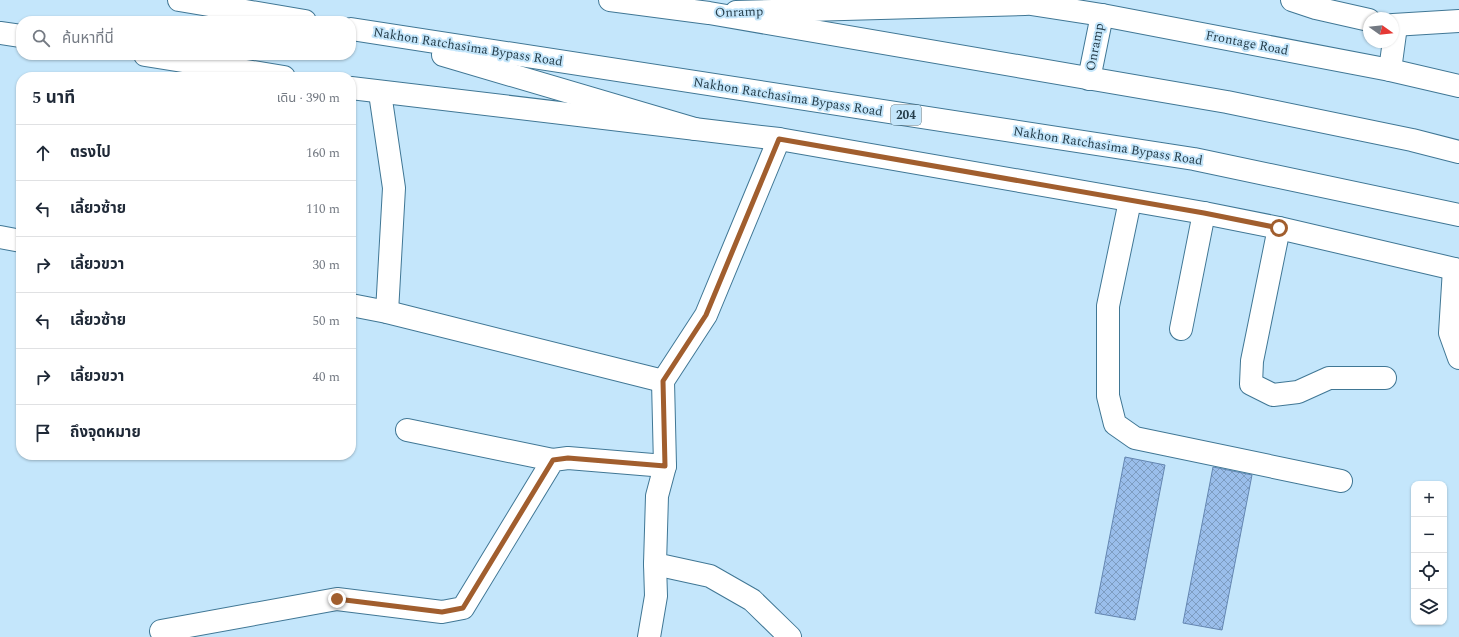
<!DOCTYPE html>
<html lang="th">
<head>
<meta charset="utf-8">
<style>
  :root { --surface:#fff; --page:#f2f2f3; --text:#1f2937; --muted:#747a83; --line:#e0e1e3 }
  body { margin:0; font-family:Spectral,"Noto Sans Thai",serif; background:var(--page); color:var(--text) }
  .controls { position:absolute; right:12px; bottom:12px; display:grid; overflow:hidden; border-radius:8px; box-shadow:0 1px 3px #0004 }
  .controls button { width:36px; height:36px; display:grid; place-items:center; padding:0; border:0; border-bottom:1px solid var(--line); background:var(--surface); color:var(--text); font:20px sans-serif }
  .compass { position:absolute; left:1363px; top:12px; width:36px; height:36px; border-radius:50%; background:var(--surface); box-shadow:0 1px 3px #0004; rotate:105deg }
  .stop { position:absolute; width:12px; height:12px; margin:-9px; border:3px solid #a15e2e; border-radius:50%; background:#fff }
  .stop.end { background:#a15e2e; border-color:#fff; box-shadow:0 1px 4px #0008 }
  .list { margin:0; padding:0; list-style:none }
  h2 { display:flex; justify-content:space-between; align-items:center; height:52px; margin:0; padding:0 16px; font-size:17px }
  h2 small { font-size:13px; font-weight:400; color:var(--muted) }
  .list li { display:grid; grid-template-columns:26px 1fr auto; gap:12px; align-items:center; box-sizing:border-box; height:56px; padding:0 16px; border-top:1px solid var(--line) }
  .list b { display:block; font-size:15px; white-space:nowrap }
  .list em { font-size:13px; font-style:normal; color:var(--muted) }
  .icon { flex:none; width:22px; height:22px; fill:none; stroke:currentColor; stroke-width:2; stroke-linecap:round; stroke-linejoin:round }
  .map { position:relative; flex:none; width:1459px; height:637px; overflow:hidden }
  .search { position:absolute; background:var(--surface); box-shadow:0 1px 3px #0004; left:16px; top:16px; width:340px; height:44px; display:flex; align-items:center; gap:10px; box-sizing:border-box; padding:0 14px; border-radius:16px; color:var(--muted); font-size:15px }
  .panel { position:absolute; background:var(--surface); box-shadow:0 1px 3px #0004; left:16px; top:72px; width:340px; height:388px; border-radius:16px }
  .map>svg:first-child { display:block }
  .building { fill:url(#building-cross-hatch); stroke:#6486b1 }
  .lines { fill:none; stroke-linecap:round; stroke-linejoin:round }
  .minor-casing { stroke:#407795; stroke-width:24 }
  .major-casing { stroke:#407795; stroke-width:24 }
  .highway-casing { stroke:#407795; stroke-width:24 }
  .minor { stroke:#fff; stroke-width:22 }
  .major { stroke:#fff; stroke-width:22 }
  .highway { stroke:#fff; stroke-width:22 }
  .route { stroke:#a15e2e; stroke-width:5 }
  .labels { text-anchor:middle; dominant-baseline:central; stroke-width:4; stroke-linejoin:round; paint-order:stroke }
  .shield { fill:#c4e6fb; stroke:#55707f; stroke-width:1 }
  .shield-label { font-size:12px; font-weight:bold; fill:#253d4a }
  .street-label { font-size:13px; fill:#253d4a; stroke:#c4e6fb }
</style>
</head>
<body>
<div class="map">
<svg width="1459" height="637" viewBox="0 0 1459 637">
  <defs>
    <pattern id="building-cross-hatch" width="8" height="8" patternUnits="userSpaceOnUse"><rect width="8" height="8" fill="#9abeeb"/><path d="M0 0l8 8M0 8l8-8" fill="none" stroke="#7d9cc0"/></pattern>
  </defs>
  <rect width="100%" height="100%" fill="#c4e6fb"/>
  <!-- building -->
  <g class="building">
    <path d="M1125,457L1165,465L1135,620L1095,613Z"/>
    <path d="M1213,467L1252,475L1222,630L1183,623Z"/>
  </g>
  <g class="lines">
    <!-- minor casing -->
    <g class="minor-casing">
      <g id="minor">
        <path d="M1292,0L1316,8L1369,20"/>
        <path d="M736,12L1025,4"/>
        <path d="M1393,25L1459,21"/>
        <path d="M1390,70L1396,26"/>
        <path d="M1089,79L1102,15"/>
        <path d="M380,93L394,188L387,312"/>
        <path d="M779,139L706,315L663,381L665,466L657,496L655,564L710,576L752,600L790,637"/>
        <path d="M1130,201L1108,306V396L1115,424L1135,438L1341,481"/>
        <path d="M1279,228L1252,361L1251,384L1273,395L1298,392L1329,378H1385"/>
        <path d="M0,237L21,241"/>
        <path d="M1454,269L1450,333L1459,358"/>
        <path d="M351,305L387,312L663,381"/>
        <path d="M1181,329L1204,213"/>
        <path d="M407,430L553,460"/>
        <path d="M161,631L337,599L442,612L463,608L553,460L568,458L665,466"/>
        <path d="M649,637L656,596L655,564"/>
      </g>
    </g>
    <!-- major casing -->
    <g class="major-casing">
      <g id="major">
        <path d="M1006,0L1102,15L1390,70L1459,86"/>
        <path d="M0,33L21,36"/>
        <path d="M145,55L284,77"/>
        <path d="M351,88L779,139L1204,213L1279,228L1459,270"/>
      </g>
    </g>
    <!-- highway casing -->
    <g class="highway-casing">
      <g id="highway">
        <path d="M179,0L305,21"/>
        <path d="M610,0L709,13L1227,102L1412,140L1459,152"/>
        <path d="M351,29L1194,159L1459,215"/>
        <path d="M443,55L695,129"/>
      </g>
    </g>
    <!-- minor -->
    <use href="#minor" class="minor"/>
    <!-- major -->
    <use href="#major" class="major"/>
    <!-- highway -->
    <use href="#highway" class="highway"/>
  </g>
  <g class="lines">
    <!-- route -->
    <path class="route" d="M337,599L442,612L463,608L553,460L568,458L665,466L663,381L706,315L779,139L1204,213L1279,228"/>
  </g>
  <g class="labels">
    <!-- shield labels -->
    <rect class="shield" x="891" y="105" width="30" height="20" rx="3"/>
    <g class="shield-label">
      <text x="906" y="115">204</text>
    </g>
    <!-- street labels -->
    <g class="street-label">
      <text transform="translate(739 12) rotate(-2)">Onramp</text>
      <text transform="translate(1247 43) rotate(11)">Frontage Road</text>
      <text transform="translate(468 47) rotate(9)">Nakhon Ratchasima Bypass Road</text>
      <text transform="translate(1095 47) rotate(-79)">Onramp</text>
      <text transform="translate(788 97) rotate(9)">Nakhon Ratchasima Bypass Road</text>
      <text transform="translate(1108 146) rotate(9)">Nakhon Ratchasima Bypass Road</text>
    </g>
  </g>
</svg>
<div class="controls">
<button>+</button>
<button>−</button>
<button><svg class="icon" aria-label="locate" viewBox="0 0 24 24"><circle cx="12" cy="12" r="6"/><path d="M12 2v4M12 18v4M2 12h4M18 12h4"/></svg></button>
<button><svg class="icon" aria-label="layers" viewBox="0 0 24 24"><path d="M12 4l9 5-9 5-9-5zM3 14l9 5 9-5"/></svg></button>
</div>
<svg class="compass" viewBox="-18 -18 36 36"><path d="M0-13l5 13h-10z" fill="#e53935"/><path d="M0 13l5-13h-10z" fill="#747a83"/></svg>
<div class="stop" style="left:1279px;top:228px"></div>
<div class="stop end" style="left:337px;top:599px"></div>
<div class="search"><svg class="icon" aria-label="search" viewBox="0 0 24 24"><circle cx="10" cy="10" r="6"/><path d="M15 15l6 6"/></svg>ค้นหาที่นี่</div>
<section class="panel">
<h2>5 นาที<small>เดิน · 390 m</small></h2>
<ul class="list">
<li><svg class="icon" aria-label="ahead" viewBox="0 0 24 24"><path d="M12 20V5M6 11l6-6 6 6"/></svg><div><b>ตรงไป</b></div><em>160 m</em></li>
<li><svg class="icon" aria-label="left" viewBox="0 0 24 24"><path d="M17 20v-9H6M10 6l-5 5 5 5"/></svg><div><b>เลี้ยวซ้าย</b></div><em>110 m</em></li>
<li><svg class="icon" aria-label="right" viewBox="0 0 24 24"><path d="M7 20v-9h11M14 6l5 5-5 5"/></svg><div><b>เลี้ยวขวา</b></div><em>30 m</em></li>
<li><svg class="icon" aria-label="left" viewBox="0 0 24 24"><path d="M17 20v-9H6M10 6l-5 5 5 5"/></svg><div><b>เลี้ยวซ้าย</b></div><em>50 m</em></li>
<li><svg class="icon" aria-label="right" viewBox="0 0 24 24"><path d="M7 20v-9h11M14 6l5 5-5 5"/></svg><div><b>เลี้ยวขวา</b></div><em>40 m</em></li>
<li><svg class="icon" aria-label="arrive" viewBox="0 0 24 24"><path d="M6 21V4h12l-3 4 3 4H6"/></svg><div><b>ถึงจุดหมาย</b></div></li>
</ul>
</section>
</div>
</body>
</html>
